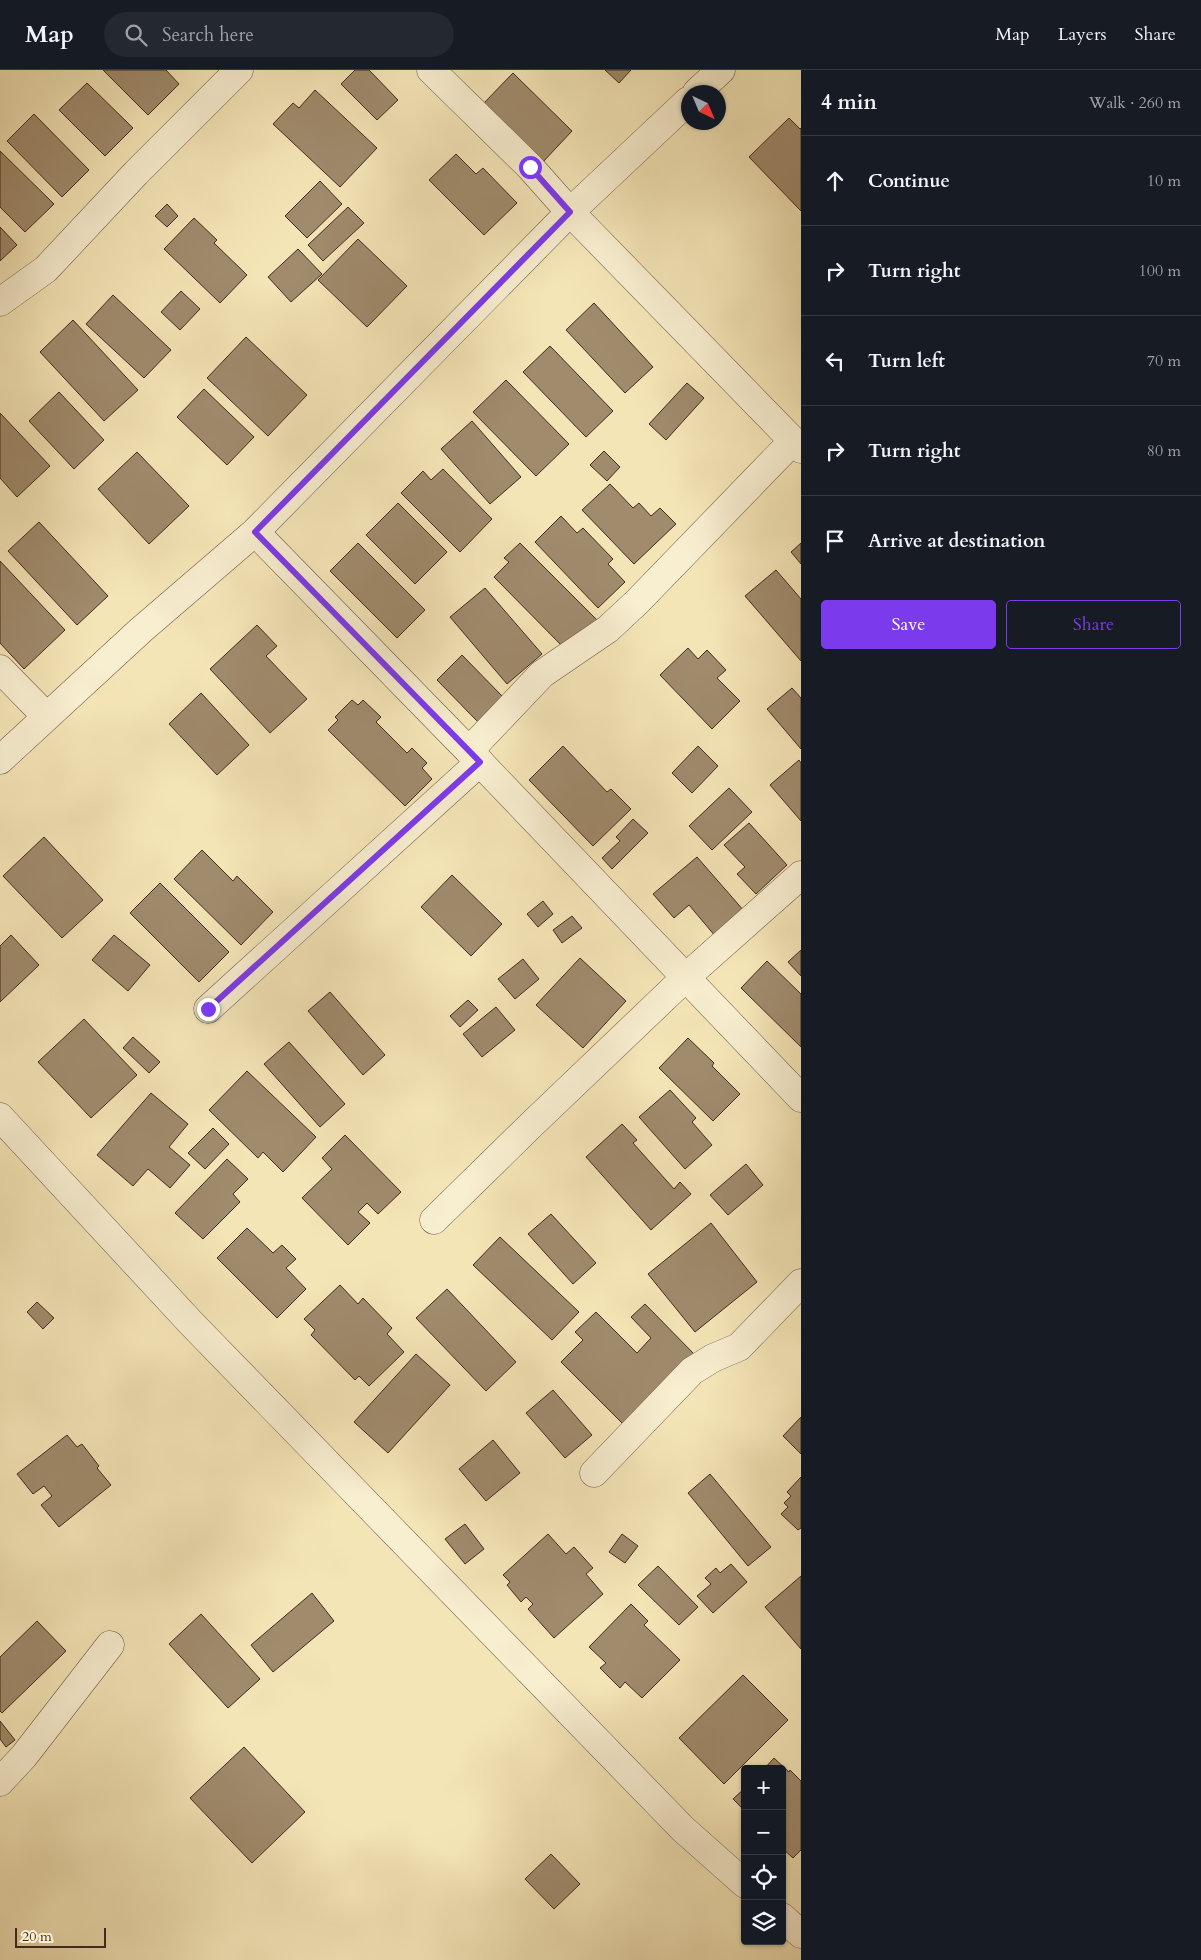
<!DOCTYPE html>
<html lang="en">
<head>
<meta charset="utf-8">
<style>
  :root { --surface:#171b24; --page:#242831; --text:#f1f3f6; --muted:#9ea1a6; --line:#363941; --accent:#7c3aed }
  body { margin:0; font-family:Cardo,serif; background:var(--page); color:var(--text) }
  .controls { position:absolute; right:15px; bottom:15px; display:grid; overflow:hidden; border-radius:5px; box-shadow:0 1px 4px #0004 }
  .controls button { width:45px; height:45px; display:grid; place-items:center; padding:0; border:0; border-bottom:1px solid var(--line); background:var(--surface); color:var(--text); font:25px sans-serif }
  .compass { position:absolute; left:681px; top:15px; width:45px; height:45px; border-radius:50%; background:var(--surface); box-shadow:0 1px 4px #0004; rotate:136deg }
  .scale { position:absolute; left:15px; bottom:12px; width:91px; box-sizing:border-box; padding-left:5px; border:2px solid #45291c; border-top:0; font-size:14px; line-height:18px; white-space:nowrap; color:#45291c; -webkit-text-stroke:4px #f8eed0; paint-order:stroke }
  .stop { position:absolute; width:15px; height:15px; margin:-11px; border:4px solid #7c3aed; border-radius:50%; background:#fff }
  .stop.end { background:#7c3aed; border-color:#fff; box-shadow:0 1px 5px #0008 }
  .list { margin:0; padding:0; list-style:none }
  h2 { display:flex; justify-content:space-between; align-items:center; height:65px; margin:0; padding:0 20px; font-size:21px }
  h2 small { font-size:16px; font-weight:400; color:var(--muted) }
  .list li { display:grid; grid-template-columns:32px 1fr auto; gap:15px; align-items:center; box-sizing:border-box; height:90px; padding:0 20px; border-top:1px solid var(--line) }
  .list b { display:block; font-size:19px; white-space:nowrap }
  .list em { font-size:16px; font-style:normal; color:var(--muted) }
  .actions { display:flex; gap:10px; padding:15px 20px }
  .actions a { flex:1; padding:11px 0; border:1px solid var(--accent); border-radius:5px; text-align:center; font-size:18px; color:var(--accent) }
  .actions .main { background:var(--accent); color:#fff }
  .icon { flex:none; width:28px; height:28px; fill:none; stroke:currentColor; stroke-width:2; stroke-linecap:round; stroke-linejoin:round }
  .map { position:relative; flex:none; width:801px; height:1890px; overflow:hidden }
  header { display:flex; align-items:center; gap:30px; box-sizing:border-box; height:70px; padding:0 25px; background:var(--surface); border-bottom:1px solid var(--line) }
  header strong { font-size:24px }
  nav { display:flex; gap:28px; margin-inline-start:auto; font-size:18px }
  .search { width:350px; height:45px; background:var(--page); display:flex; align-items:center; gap:12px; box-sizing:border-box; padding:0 18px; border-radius:28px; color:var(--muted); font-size:19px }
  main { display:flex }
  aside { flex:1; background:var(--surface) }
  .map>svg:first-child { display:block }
  .building { fill:#a08b6d; stroke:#45291c }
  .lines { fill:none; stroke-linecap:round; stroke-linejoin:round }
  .minor-casing { stroke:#715843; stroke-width:29 }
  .minor { stroke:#f8eed0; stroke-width:28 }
  .route { stroke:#7c3aed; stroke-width:6 }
</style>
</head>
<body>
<header>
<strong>Map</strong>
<div class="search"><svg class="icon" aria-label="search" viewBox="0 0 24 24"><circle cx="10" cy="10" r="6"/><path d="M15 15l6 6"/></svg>Search here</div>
<nav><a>Map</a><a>Layers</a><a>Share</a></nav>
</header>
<main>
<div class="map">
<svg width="801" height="1890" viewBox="0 0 801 1890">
  <rect width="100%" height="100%" fill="#f4e5b7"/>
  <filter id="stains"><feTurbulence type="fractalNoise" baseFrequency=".004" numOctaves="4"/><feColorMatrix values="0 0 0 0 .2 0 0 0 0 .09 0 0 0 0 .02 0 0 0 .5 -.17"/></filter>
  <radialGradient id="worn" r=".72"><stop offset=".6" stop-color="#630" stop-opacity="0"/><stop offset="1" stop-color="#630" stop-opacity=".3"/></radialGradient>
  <!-- building -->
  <g class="building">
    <path d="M103,0H166L179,14L148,45Z"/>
    <path d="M355,0H369L398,30L377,50L341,14Z"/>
    <path d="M605,0H631L619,13Z"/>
    <path d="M513,3L572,61L542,93L482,35Z"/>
    <path d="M87,13L133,58L105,86L59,40Z"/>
    <path d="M315,20L377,78L340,117L273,54L293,33L299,38Z"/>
    <path d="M34,44L89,100L62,127L7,71Z"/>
    <path d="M789,48L800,59L801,58V141L749,87Z"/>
    <path d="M0,81L54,134L25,162L0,137Z"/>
    <path d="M456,84L476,104L483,98L517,133L484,165L429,110Z"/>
    <path d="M320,111L342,134L307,168L285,146Z"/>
    <path d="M167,134L178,146L167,157L155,146Z"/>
    <path d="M348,137L364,153L323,191L308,175Z"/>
    <path d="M194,148L217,170L214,173L247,205L220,233L164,179Z"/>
    <path d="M0,157L17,175L0,191Z"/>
    <path d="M358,169L407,216L367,257L318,210Z"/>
    <path d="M298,179L322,204L291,232L268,207Z"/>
    <path d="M181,221L200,239L180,260L161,242Z"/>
    <path d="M113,225L171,280L144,308L86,254Z"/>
    <path d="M594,233L653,297L625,323L566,260Z"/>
    <path d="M73,250L138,320L104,351L40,282Z"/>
    <path d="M246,267L307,325L268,366L207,308Z"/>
    <path d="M550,276L613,341L586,367L523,302Z"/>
    <path d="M506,310L569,374L536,406L473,342Z"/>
    <path d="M687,313L704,328L666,370L649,354Z"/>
    <path d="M204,319L254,367L227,395L177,347Z"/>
    <path d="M59,322L104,370L74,399L29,351Z"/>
    <path d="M0,343L50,396L17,427L0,408Z"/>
    <path d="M472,351L521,407L490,434L441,379Z"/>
    <path d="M604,381L620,397L607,411L590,395Z"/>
    <path d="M137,382L189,436L149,474L98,419Z"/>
    <path d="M443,399L492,449L460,482L401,423L423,401L431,410Z"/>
    <path d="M610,414L633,438L639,433L651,446L660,438L676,454L634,494L582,440Z"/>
    <path d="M398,433L447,482L415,514L366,465Z"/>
    <path d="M561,446L577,463L583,458L613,489L608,494L625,512L598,538L535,472Z"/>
    <path d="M39,452L108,526L77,555L8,481Z"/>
    <path d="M358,473L425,540L397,568L330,501Z"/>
    <path d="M520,473L599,552L568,582L494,507L509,492L504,488Z"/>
    <path d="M801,473V494L791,482Z"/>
    <path d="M0,491L65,560L24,599L0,573Z"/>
    <path d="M776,500L801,529V591L745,526Z"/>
    <path d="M485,518L542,584L507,614L450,547Z"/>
    <path d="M257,555L277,576L266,586L307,629L270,663L210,599Z"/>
    <path d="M688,578L698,589L707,580L726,600L717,608L740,631L712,659L660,605Z"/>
    <path d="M462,585L503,627L478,652L437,610Z"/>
    <path d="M792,618L801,628V679L767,639Z"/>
    <path d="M201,623L249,675L217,705L169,654Z"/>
    <path d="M352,630L358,635L363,630L381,647L376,652L407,683L412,678L427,693L422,698L432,709L405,736L328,660L338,650L335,647Z"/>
    <path d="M563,676L607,722L611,719L631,739L593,776L529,710Z"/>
    <path d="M698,676L718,696L692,723L672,703Z"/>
    <path d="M799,690L801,693V751L770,715Z"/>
    <path d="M729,718L752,742L712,780L689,756Z"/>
    <path d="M633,749L648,763L612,799L602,788L620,771L616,767Z"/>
    <path d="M749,753L787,795L756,824L737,804L745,797L724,775Z"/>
    <path d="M44,767L103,830L62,868L3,806Z"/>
    <path d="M202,780L233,811L237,806L273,842L241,875L174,809Z"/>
    <path d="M697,787L745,842L716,867L689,835L674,848L653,824Z"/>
    <path d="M452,805L502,854L471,886L421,837Z"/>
    <path d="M160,813L229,882L199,912L130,843Z"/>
    <path d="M543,831L553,844L538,857L527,844Z"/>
    <path d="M572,846L582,858L562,873L553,860Z"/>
    <path d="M11,865L39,895L0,932V876Z"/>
    <path d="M114,865L150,895L128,921L92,890Z"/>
    <path d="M801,880V906L788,892Z"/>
    <path d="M580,888L626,931L583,978L536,935Z"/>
    <path d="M523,889L539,909L515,929L498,909Z"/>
    <path d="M767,891L801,924V977L741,918Z"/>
    <path d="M330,922L385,985L363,1005L308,941Z"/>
    <path d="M468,930L478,940L460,957L450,946Z"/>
    <path d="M496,937L515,960L482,987L463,964Z"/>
    <path d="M84,949L137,1005L91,1048L38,992Z"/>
    <path d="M133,967L160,992L149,1003L123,978Z"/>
    <path d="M688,968L714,993L712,996L740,1024L713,1051L659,998Z"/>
    <path d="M289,972L345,1034L320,1057L264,994Z"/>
    <path d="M247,1001L316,1067L283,1102L263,1082L258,1088L209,1040Z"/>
    <path d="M670,1020L696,1048L692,1052L712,1075L685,1099L639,1047Z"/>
    <path d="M151,1023L188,1054L169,1077L190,1095L170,1118L148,1099L133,1116L97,1085Z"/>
    <path d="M622,1054L637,1070L633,1073L674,1119L680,1112L691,1124L651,1160L586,1087Z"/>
    <path d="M213,1058L229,1074L205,1099L188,1083Z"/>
    <path d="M345,1065L401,1122L378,1144L367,1133L358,1142L370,1153L348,1175L302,1128L332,1099L322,1088Z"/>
    <path d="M227,1089L248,1109L233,1124L240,1132L203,1169L175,1143Z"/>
    <path d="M746,1094L763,1115L728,1145L710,1125Z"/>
    <path d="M551,1144L596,1193L573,1214L528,1164Z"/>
    <path d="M711,1153L757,1212L695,1262L648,1204Z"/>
    <path d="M247,1158L273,1183L282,1175L296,1189L286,1198L306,1219L277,1248L217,1188Z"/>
    <path d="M500,1167L579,1242L552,1270L473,1195Z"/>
    <path d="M340,1215L358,1234L363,1228L392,1258L387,1264L404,1282L369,1316L359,1306L355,1310L311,1265L315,1260L304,1249Z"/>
    <path d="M447,1219L516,1292L486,1321L416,1248Z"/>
    <path d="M37,1232L54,1248L43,1259L27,1242Z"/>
    <path d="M645,1234L696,1286L625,1356L561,1292L583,1270L575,1262L596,1242L637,1283L651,1268L631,1247Z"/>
    <path d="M416,1284L450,1315L388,1383L354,1352Z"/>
    <path d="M553,1320L592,1365L565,1388L526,1343Z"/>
    <path d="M801,1347V1384L783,1366Z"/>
    <path d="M67,1365L77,1377L82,1374L99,1396L97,1398L111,1415L59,1457L41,1435L52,1426L44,1416L33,1424L17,1404Z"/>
    <path d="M493,1370L520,1403L486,1431L459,1399Z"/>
    <path d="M710,1404L771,1477L748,1496L688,1423Z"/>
    <path d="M801,1407V1458L798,1460L781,1444L788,1437L784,1433L791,1426L787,1422Z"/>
    <path d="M465,1454L484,1479L465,1494L445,1469Z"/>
    <path d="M548,1464L566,1484L574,1477L593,1498L586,1504L603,1524L554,1568L528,1539L533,1534L526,1527L521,1532L507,1515L510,1512L503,1505Z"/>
    <path d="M622,1464L638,1476L625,1493L609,1482Z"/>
    <path d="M731,1494L747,1512L713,1543L697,1526L711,1514L705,1508L716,1498L720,1503Z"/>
    <path d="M658,1496L698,1537L679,1555L638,1515Z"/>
    <path d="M801,1506V1579L765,1537Z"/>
    <path d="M312,1523L334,1551L273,1602L251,1575Z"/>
    <path d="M631,1534L648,1551L644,1555L680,1590L642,1628L625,1612L620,1618L600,1598L606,1593L589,1577Z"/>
    <path d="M201,1544L260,1609L228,1638L169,1574Z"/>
    <path d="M37,1551L66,1581L2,1643L0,1641V1587Z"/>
    <path d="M743,1605L788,1650L724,1714L679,1668Z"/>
    <path d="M0,1651L15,1670L6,1677L0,1669Z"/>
    <path d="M244,1677L305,1742L252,1793L190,1728Z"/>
    <path d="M774,1688L789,1702L790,1700L801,1711V1780L793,1788L782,1778V1699H764Z"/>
    <path d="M745,1718V1741L733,1729Z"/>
    <path d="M551,1784L580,1814L554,1839L525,1809Z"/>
  </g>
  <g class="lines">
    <!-- minor casing -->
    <g class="minor-casing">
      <g id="minor">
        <path d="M431,0L530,97L570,142L801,379"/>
        <path d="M697,22L721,0"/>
        <path d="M0,232L46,199L136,103L239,0"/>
        <path d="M255,462L469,681L801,1028"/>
        <path d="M0,599L46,646"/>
        <path d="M469,681L542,604L608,559L637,532L793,371"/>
        <path d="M0,690L141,560L255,462L570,142L688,31"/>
        <path d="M208,939L480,692"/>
        <path d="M0,1047L191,1253L683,1759L745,1814"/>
        <path d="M434,1150L530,1056L685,908L801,805"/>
        <path d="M594,1403L692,1301L713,1288L739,1277L801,1213"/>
        <path d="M0,1712L24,1686L110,1575"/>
        <path d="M782,1847L801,1864"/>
      </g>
    </g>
    <!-- minor -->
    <use href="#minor" class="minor"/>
  </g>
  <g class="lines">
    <!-- route -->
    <path class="route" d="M208,939L480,692L255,462L570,142L530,97"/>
  </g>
  <rect width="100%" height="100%" filter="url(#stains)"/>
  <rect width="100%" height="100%" fill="url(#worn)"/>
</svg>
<div class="controls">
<button>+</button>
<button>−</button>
<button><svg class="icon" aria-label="locate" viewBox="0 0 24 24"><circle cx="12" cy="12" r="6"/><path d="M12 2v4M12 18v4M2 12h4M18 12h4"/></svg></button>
<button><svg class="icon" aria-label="layers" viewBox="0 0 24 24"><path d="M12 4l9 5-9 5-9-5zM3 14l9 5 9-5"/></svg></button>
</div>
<svg class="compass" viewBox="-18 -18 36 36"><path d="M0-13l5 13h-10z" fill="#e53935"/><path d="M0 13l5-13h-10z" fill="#9ea1a6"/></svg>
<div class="scale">20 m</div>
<div class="stop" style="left:530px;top:97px"></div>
<div class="stop end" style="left:208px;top:939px"></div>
</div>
<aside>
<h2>4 min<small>Walk · 260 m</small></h2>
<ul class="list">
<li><svg class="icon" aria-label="ahead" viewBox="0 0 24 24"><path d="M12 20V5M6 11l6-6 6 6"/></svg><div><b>Continue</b></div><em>10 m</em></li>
<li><svg class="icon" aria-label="right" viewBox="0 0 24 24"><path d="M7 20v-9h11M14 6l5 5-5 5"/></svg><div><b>Turn right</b></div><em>100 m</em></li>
<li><svg class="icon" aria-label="left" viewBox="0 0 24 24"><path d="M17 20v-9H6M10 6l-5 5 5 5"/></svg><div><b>Turn left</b></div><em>70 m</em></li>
<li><svg class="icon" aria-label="right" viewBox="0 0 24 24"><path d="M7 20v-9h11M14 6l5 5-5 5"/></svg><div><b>Turn right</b></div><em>80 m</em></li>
<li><svg class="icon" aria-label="arrive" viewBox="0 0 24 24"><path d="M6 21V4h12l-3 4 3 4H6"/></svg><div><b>Arrive at destination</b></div></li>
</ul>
<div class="actions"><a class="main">Save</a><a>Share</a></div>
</aside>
</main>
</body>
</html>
